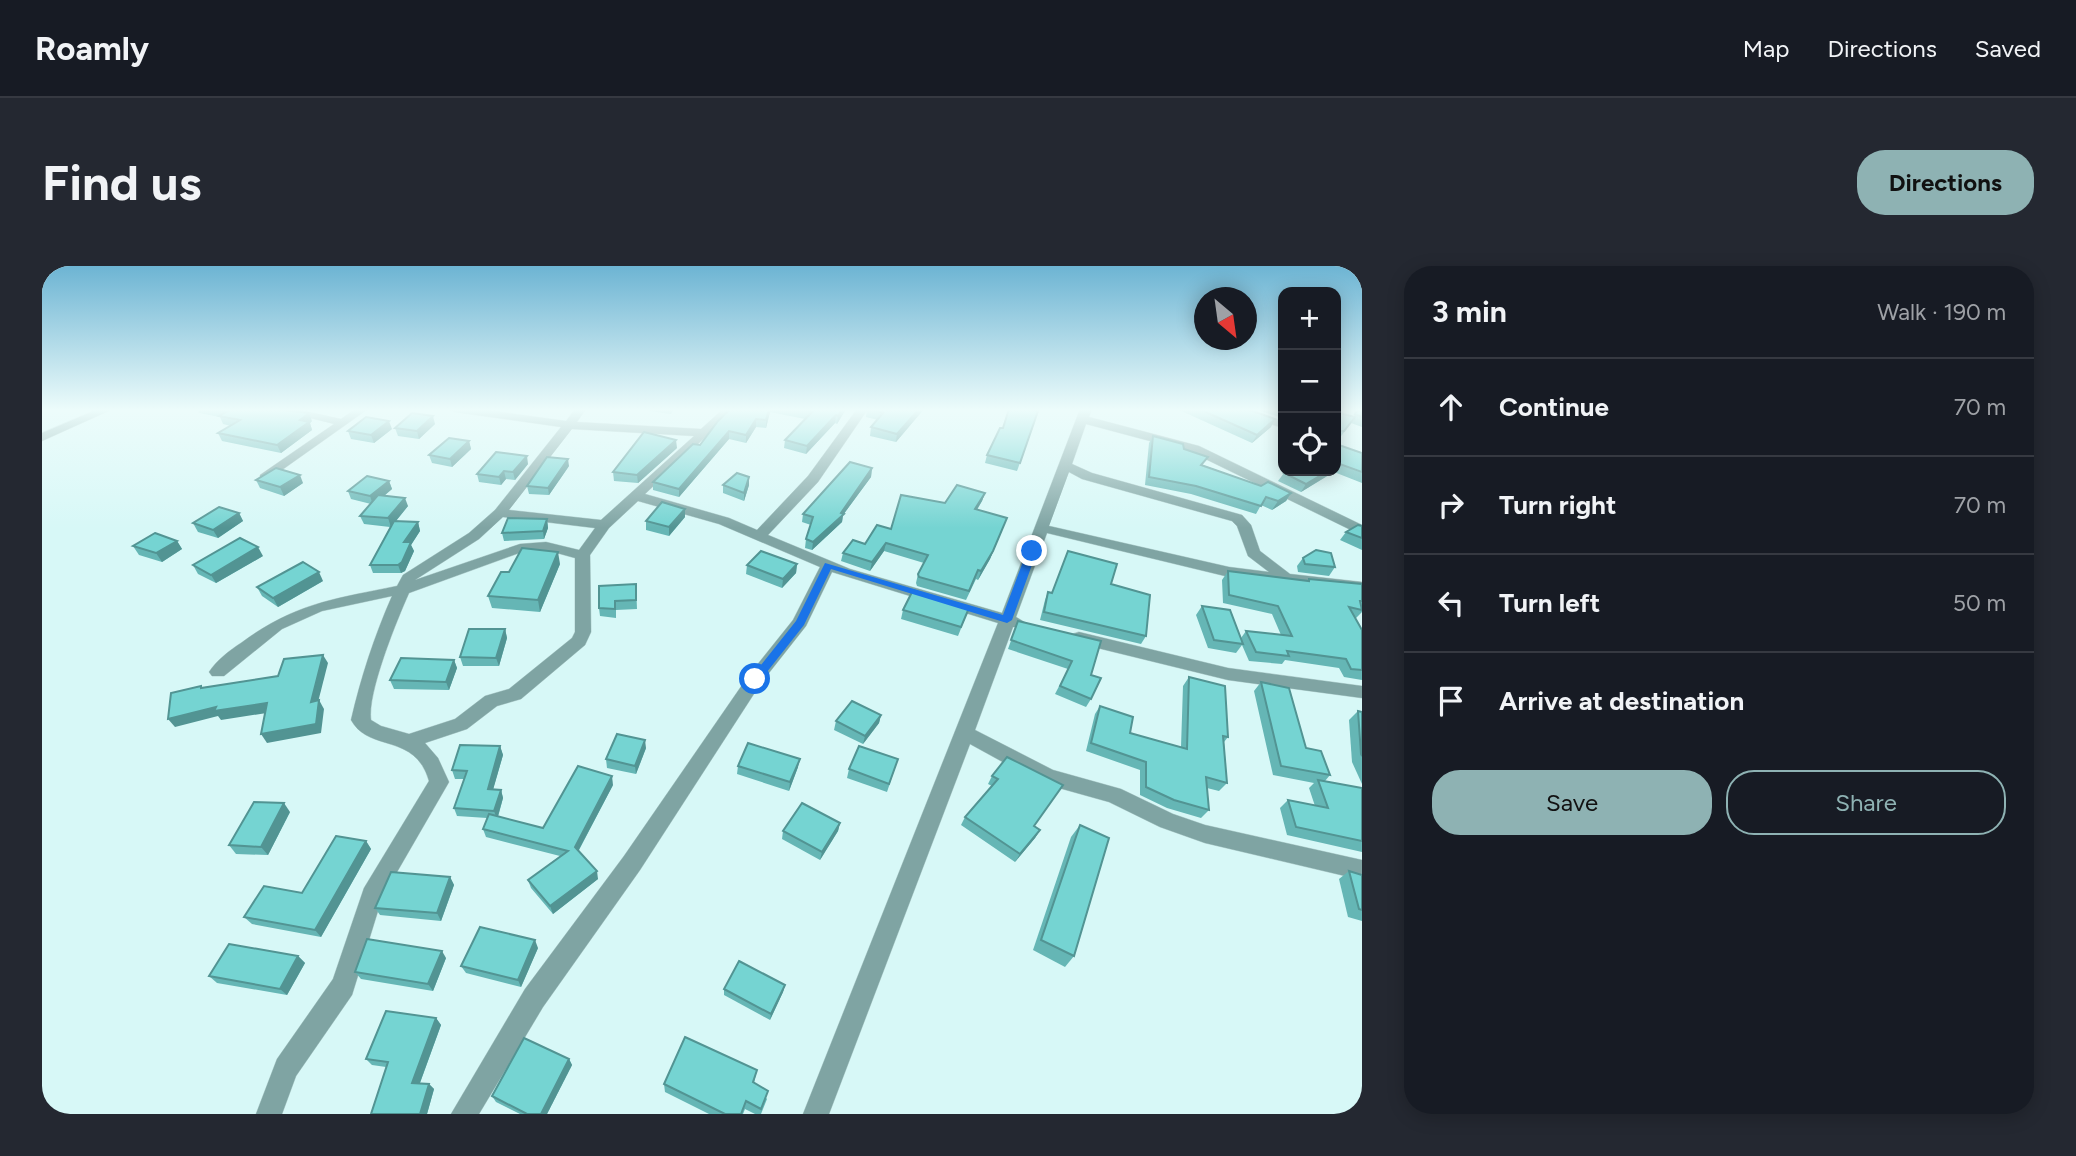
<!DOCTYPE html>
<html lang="en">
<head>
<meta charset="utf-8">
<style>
  :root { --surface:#171b24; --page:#242831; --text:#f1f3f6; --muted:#9ea1a6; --line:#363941; --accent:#8eb2b3 }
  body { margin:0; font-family:Figtree,sans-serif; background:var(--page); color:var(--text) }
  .controls { position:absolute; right:21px; top:21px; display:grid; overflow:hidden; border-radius:14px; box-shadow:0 4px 18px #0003 }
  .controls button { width:63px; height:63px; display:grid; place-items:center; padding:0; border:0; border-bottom:2px solid var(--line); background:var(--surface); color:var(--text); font:35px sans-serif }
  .compass { position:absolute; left:1152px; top:21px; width:63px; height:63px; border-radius:50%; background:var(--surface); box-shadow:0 4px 18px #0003; rotate:151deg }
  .stop { position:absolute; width:21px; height:21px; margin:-16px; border:5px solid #1a73e8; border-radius:50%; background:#fff }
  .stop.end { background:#1a73e8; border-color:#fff; box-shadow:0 2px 7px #0008 }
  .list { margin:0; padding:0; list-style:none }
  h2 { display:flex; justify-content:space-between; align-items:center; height:91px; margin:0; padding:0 28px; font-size:30px }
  h2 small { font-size:23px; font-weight:400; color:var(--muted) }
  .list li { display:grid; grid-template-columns:46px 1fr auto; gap:21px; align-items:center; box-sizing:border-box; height:98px; padding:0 28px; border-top:2px solid var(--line) }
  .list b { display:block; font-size:26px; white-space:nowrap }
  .list em { font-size:23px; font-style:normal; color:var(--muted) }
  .actions { display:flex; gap:14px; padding:21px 28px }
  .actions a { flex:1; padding:16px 0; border:2px solid var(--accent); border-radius:28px; text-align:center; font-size:24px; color:var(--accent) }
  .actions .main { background:var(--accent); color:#111 }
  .icon { flex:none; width:38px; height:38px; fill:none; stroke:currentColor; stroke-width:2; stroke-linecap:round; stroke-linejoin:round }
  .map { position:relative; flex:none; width:1320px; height:848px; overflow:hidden; border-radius:28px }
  header { display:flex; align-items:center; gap:42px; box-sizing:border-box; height:98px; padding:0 35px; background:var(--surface); border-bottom:2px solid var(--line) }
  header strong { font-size:33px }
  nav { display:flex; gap:38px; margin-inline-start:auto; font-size:24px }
  .intro { display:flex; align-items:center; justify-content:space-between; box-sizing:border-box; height:168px; padding:0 42px }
  h1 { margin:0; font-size:49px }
  .button { padding:18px 32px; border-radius:28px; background:var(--accent); color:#111; font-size:24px; font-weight:700 }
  main { display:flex; gap:42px; padding:0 42px }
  aside { flex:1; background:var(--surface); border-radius:28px; box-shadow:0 4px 18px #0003 }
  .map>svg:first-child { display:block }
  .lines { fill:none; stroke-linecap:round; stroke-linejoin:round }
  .minor-casing { stroke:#b6d4d3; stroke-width:1 }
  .minor { fill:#7fa4a3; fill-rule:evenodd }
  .wall { fill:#65b6b5 }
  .shaded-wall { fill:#529493 }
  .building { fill:#75d4d2; stroke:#529493; stroke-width:2 }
  .route { fill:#1a73e8 }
</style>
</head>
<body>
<header>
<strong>Roamly</strong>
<nav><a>Map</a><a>Directions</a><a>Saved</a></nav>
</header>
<div class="intro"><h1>Find us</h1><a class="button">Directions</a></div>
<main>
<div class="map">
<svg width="1320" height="848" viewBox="0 0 1320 848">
  <rect width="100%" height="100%" fill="#d7f8f7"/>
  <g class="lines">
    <!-- minor casing -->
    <g class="minor-casing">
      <g id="minor">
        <path d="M56,143H71L0,175V167Z"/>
        <path d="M232,143H254L299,153L313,143H326L223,216L218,215V209L292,158Z"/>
        <path d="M407,143H438L524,155L533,143H544L535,156L659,163L681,143H693L603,228L687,252L715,264L766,210L815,143H826L776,216L726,269L808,303L960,347L1038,143H1050L1047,151L1157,180L1320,259V268L1315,267L1149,186L1044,158L1030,198L1050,207L1200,249L1209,259L1218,285L1248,308L1320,316V326L1187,311L1005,267L974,351L984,357L982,361H971L933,464L1011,504L1079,523L1131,548L1163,559L1320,594V614L1163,577L1118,561L1067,536L999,517L928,478L787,848H761L956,357L790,306L764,360L719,417L598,604L501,741L437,848H409L483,723L582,590L707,409L751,354L778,301L677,258L596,235L567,262L548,289L549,366L543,379L479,433L455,440L425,463L383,477L396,492L407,516L340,632L310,729L254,810L240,848H214L235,793L291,713L322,622L387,515C373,466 327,487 309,454C319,411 332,371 350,330L280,345L240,363L182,410H170L167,406C174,395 188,384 199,377C253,337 292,333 355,320L361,309L427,267L453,244L519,161L412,146ZM530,163L652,170L559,254L467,244ZM1027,206L1040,213L1190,255L1195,260L1206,290L1227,306L1187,301L1007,260ZM461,251L553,262L537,284L504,276L478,278L373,314L437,273ZM504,284L533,292V366L530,372L467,423L443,430L413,453L367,468L339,460L329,454C325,427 355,354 367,327L480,286Z"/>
        <path d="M1184,143H1202L1241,155V162Z"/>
        <path d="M1037,366L1186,402L1320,420V432L1186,414L1031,376L1029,372L1031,368Z"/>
      </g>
    </g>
    <!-- minor -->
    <use href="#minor" class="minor"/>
  </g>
  <!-- wall -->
  <g class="wall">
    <path d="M156,143H235L270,155L268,157L270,164L239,187L180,175L176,167L189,160L181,158L178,151L157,147Z"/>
    <path d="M607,143H632L629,148L607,145Z"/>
    <path d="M688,143H804L795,158L793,157L764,188L742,182L743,174L763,153L728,146L724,162L714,161L704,177L687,173L637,231L611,224V216L658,179Z"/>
    <path d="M825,143H882L854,176L828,170L829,161L836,154L824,151Z"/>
    <path d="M1135,143H1205L1229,161L1210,177Z"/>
    <path d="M1212,143H1241V148L1238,151Z"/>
    <path d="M1317,143H1320V161L1309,157L1297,173H1294V146L1311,151Z"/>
    <path d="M994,153L975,205L943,197L945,189L961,162Z"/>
    <path d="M393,158L377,173L356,170L353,162Z"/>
    <path d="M350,163L332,177L309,173L306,165Z"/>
    <path d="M1111,170L1142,183L1161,199L1219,220L1249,227L1244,235L1230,244L1219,239L1214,248L1149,228L1103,219L1107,177Z"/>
    <path d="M427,175L429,183L410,201L390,197L387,189Z"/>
    <path d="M1294,178L1320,187V217L1292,206L1259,226L1236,215L1242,207L1246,205H1294Z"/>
    <path d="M635,182L596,217L572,215L571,206Z"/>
    <path d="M486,198L473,214L464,213L459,219L437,216L435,208Z"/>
    <path d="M527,200L507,229L487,228L485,220Z"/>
    <path d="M830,202L829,211L801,249L800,256L770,284L763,282L764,273L769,259L760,256L761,248Z"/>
    <path d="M707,211V219L702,235L681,227V219Z"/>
    <path d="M214,214L261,217L242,230L218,222Z"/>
    <path d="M347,215L350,223L342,230L366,240L354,255L376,256L378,265L369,279L372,285L363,305L359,307H331L328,299L348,261L322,258L318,250L329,238L309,233L306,225Z"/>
    <path d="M943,227L940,235L935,244L965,252L948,293L936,314L934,313L924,334L875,320L874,317L876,308L882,297L842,285L828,305L799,295L801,287L823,278L849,263L903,237Z"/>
    <path d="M197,247L201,255L176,272L156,266L151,257Z"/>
    <path d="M643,251L627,270L604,264V255Z"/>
    <path d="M505,253L506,262L502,273L462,275L460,267Z"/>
    <path d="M1320,260V284L1298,274L1304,266Z"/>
    <path d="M135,275L140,283L120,296L97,289L91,280Z"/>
    <path d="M1026,285L1069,318L1104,370L1099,378L998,354L1003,334L1006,326L1010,327Z"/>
    <path d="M221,290L174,317L156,308L151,299Z"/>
    <path d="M1261,292L1293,301L1287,310L1256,306L1255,300Z"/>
    <path d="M518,298L498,346L450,342L446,330L467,306Z"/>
    <path d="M755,298L754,307L740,322L704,308L705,299Z"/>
    <path d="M1186,305L1265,315L1267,313L1320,318V346L1313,353L1320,364V414L1302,411L1297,402L1243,394L1240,398L1207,395L1200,379L1194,387L1166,382L1154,349L1160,340L1199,372L1204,365L1239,369L1230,348L1181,337L1180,314Z"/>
    <path d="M281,315L236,341L220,330L215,321Z"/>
    <path d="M594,318L595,343L574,344V352L558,350L557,342Z"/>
    <path d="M861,344L924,350L916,370L859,353Z"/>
    <path d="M976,355L1049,409V433L1044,441L1013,428L1026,403L966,383Z"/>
    <path d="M463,363L465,372L457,400H421L418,391Z"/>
    <path d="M412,394L415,402L407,424L352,423L348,414Z"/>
    <path d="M1147,411L1186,471L1182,476L1185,517L1177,525L1165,522L1167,544L1159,552L1125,542L1098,529V504L1044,485L1053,448L1058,440L1088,467L1139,481L1141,420Z"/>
    <path d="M1219,416L1264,482L1288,509L1283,515L1320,522V586L1245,569L1238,542L1246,534L1273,540L1267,522L1272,517L1231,509L1212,425Z"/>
    <path d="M1316,445L1320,446V518L1310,496L1307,454Z"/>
    <path d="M839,449L837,457L821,478L792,464L794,455Z"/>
    <path d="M458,480L461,489L451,523L459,524L461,532L456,551L501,562L571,519L536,586L556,613L511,648L489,622L486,614L518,590L444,571L441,563L445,552L415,550L412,542L422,513H413L410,504Z"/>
    <path d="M604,482L594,508L565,502L564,493Z"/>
    <path d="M965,491L993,561L998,564L993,572L973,596L919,559L923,551L950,520L946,518L950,510Z"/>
    <path d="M856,493L845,526L805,512L807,503Z"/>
    <path d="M696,500L756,501L747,525L695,508Z"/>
    <path d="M248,546L226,589L194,588L187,579Z"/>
    <path d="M798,557L796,565L778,594L740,573L741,565Z"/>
    <path d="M1038,559L1032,690L1023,701L991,684L1029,571Z"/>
    <path d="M324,575L329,583L279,671L210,658L202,651L260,627Z"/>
    <path d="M1307,605L1320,609V655L1306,651L1297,613Z"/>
    <path d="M408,611L412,619L399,655L338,649L333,642Z"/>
    <path d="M496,682L479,721L424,707L419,700Z"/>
    <path d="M256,690L263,697L245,729L175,717L167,710Z"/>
    <path d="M404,692L391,725L319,713L313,706Z"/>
    <path d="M743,719L741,726L728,754L682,729V723Z"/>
    <path d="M344,745L394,752L399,759L378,817L387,818L392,823L385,848H329L344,801L330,799L324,793Z"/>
    <path d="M527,793L530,799L505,848H478L454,836L450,830Z"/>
    <path d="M715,804L712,817L725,833L719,848H713L703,843L701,848H667L623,826L622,818Z"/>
  </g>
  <!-- shaded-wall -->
  <g class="shaded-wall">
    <path d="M727,143H729L728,146L724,162V154Z"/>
    <path d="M800,143H804L795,158L796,150Z"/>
    <path d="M877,143H882L854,176L855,168Z"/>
    <path d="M267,147L270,155L268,157L270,164L239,187L235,179L258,154Z"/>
    <path d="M794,149L793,157L764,188L765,180Z"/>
    <path d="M391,150L393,158L377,173L375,165Z"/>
    <path d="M714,153V161L704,177V169Z"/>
    <path d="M1233,153L1229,161L1210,177L1215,169Z"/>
    <path d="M347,155L350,163L332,177L329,169Z"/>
    <path d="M687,165V173L637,231V223Z"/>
    <path d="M634,174L635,182L596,217L595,209Z"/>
    <path d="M427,175L429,183L410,201L408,193Z"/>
    <path d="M485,190L486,198L473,214L471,206Z"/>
    <path d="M526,193L527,200L507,229L506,222Z"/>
    <path d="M830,202L829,211L801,249L800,256L770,284L771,276L799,247Z"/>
    <path d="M462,205L464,213L459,219L457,211Z"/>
    <path d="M1286,205H1293L1259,226L1264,218Z"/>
    <path d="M258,209L261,217L242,230L238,221Z"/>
    <path d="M707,211V219L702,235V227Z"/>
    <path d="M347,215L350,223L331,239L328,230Z"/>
    <path d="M943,227L940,235L930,251L933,243Z"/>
    <path d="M1249,227L1244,235L1230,244L1236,235Z"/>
    <path d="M363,232L366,240L349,261L346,252Z"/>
    <path d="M643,243V251L627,270V261Z"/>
    <path d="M197,247L201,255L176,272L171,264Z"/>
    <path d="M965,252L948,293L936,314L939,305Z"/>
    <path d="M505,253L506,262L502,273L501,265Z"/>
    <path d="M376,256L378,265L369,279L372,285L363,305L359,307L356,299L362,276Z"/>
    <path d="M135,275L140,283L120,296L114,287Z"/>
    <path d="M844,277L842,285L828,305L830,296Z"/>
    <path d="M216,281L221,290L174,317L169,309Z"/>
    <path d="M516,286L518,298L498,346L496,334Z"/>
    <path d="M755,298L754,307L740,322L741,313Z"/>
    <path d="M277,306L281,315L236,341L231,332Z"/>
    <path d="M463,363L465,372L457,400L454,392Z"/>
    <path d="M281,389L286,397L274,444L269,436Z"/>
    <path d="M412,394L415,402L407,424L404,416Z"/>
    <path d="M277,434L282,443L279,467L225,477L219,468Z"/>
    <path d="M225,437L231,446L179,454L176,450L133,461L126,453L174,441Z"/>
    <path d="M839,449L837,457L821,478L823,470Z"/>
    <path d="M603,474L604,482L594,508L593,500Z"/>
    <path d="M458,480L461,489L449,531L446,523Z"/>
    <path d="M758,493L756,501L747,525L748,516Z"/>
    <path d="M570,510L571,519L534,589L533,581Z"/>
    <path d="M459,524L461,532L455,553L452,545Z"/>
    <path d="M242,537L248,546L226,589L219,581Z"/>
    <path d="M798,557L796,565L778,594L780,586Z"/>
    <path d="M998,564L993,572L973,596L978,588Z"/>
    <path d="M324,575L329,583L279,671L273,664Z"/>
    <path d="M555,605L556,613L511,648L508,640Z"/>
    <path d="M408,611L412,619L399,655L395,647Z"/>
    <path d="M493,674L496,682L479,721L476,714Z"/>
    <path d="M400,685L404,692L391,725L386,718Z"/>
    <path d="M256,690L263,697L245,729L238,723Z"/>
    <path d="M743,719L741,726L728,754L729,748Z"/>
    <path d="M394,752L399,759L376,822L370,817Z"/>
    <path d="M527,793L530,799L505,848H499Z"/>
    <path d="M387,818L392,823L385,848H378Z"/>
  </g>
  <!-- building -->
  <g class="building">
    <path d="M173,143H235L267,147L258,154L267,156L235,179L176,167L198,154L177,150L184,146Z"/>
    <path d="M688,143H727L724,154L714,153L704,169L687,165L637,223L611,216L651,178L658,179L676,155Z"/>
    <path d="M756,143H800L796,150L794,149L765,180L743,174L770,146Z"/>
    <path d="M828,143H877L855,168L829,161L841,147Z"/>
    <path d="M967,143H989L996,145L978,197L945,189L958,162H961Z"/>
    <path d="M1157,143H1205L1233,153L1215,169Z"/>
    <path d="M1317,143H1320V151L1313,148Z"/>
    <path d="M1294,146L1313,151L1302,165H1298L1294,174Z"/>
    <path d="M370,147L391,150L375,165L353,162Z"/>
    <path d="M324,151L347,155L329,169L306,165Z"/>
    <path d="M602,166L634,174L595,209L571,206Z"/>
    <path d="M1111,170L1141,178L1142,183L1166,191L1159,199L1219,220L1226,216L1249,227L1236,235L1224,231L1219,240L1154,220L1107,211Z"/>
    <path d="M407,172L427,175L408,193L387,189Z"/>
    <path d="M1294,178L1320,187V206L1298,198L1294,200Z"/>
    <path d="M454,186L485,190L471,206L462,205L457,211L435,208Z"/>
    <path d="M505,191L526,193L506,222L485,220Z"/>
    <path d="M808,196L830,202L799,247L802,248L771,276L764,273L771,251L761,248Z"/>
    <path d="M234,202L258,209L238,221L214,214Z"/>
    <path d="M1246,205H1286L1264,218L1242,207Z"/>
    <path d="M695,207L707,211L702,227L681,219Z"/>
    <path d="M325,210L347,215L328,230L306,225Z"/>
    <path d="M915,219L943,227L933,243L965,252L951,285L939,305L936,304L927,325L877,311L876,308L886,289L844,277L830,296L801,287L811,274L823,278L835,259L849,263L859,229L903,237Z"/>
    <path d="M336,229L363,232L346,252L318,250Z"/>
    <path d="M620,236L643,243L627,261L604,255Z"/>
    <path d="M177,241L197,247L171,264L151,257Z"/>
    <path d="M466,252L505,253L501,265L460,267Z"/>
    <path d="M352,255L376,256L362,276H369L360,296L356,299H328Z"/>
    <path d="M1316,259L1320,260V272L1304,266Z"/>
    <path d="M113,267L135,275L114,287L91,280Z"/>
    <path d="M198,272L216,281L169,309L151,299Z"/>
    <path d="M480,282L516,286L496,334L446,330L459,306H467Z"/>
    <path d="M1274,284L1289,287L1293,301L1263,298L1261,292Z"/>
    <path d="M719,285L755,298L741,313L705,299Z"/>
    <path d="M1026,285L1075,298L1069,318L1108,329L1104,370L1002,346L1006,326L1010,327Z"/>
    <path d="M261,296L277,306L231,332L215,321Z"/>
    <path d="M1186,305L1267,315V313L1320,318V335H1318L1320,344L1307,341L1320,364V404L1309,403L1304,393L1245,385L1247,390L1214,386L1204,365L1250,370L1236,340L1187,329Z"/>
    <path d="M594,318V334L573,335V343L557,342V320Z"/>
    <path d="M871,324L927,342L919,361L861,344Z"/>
    <path d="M1160,340L1188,344L1201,378L1172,374Z"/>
    <path d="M976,355L1059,375L1049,409L1059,412L1049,433L1018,420L1030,395L969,374Z"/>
    <path d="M427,363H463L454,392L418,391Z"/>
    <path d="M281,389L269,436L277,434L274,458L219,468L225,437L172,445L174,441L126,453L129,427L159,420V422L236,410L242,393Z"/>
    <path d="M359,392L412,394L404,416L348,414Z"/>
    <path d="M1147,411L1183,420L1186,471L1181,470L1185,517L1164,511L1167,544L1132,534L1104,521V496L1049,477L1058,440L1091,451L1088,467L1145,483Z"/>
    <path d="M1219,416L1247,422L1264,482L1279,485L1288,509L1239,500Z"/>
    <path d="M810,435L839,449L823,470L794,455Z"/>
    <path d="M1316,445L1320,446V490L1319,488Z"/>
    <path d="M575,468L603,474L593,500L564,493Z"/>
    <path d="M706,477L758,493L748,516L696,500Z"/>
    <path d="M418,479L458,480L446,523L459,524L452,545L412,542L425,505L410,504Z"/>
    <path d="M817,480L856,493L847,518L807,503Z"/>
    <path d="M965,491L1021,519L992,560L998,564L978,588L923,551L956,513L950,510Z"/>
    <path d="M536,500L570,510L533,581L555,605L508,640L486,614L526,585L441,563L447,548L501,562Z"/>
    <path d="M1276,514L1320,522V575L1254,561L1246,534L1286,542Z"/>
    <path d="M212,536L242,537L219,581L187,579Z"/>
    <path d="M760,537L798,557L780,586L741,565Z"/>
    <path d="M1038,559L1067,572L1032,690L999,674Z"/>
    <path d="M294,570L324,575L273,664L202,651L222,620L260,627Z"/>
    <path d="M1307,605L1320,609V644L1317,643Z"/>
    <path d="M349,606L408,611L395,647L333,642Z"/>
    <path d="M438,661L493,674L476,714L419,700Z"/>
    <path d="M325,673L400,685L386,718L313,706Z"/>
    <path d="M187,678L256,690L238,723L167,710Z"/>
    <path d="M697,695L743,719L729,748L682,723Z"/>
    <path d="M344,745L394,752L370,817L387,818L378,848H329L346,796L324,793Z"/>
    <path d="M643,771L715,804L711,816L726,825L719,843L704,835L699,848H683L622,818Z"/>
    <path d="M482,772L527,793L499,848H485L450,830Z"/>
  </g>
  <!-- sky -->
  <linearGradient id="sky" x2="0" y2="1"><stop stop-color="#6db4d3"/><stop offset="0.55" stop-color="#edfcfb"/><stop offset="1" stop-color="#edfcfb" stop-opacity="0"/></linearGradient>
  <rect width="1320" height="262" fill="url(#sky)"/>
  <!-- route -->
  <path class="route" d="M990,282L995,285L970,354L965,357L789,303L762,359L717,416L713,417L708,413L754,355L783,297L961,349L985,285Z"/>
</svg>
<div class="controls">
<button>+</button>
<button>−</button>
<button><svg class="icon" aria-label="locate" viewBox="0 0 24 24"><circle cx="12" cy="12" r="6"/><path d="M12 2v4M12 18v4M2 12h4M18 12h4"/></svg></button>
</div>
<svg class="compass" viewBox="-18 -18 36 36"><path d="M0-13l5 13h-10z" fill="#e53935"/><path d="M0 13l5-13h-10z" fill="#9ea1a6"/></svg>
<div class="stop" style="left:713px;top:413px"></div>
<div class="stop end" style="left:990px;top:285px"></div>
</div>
<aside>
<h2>3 min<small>Walk · 190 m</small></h2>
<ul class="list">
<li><svg class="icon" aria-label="ahead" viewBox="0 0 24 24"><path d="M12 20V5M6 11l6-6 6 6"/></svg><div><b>Continue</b></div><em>70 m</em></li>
<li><svg class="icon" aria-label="right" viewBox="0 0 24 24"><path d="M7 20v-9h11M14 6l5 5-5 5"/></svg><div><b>Turn right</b></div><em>70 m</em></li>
<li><svg class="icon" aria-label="left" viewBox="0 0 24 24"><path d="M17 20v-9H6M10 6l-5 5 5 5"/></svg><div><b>Turn left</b></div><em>50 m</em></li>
<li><svg class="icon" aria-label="arrive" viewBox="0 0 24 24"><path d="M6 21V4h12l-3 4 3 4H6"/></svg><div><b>Arrive at destination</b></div></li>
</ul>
<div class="actions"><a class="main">Save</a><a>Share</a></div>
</aside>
</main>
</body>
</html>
